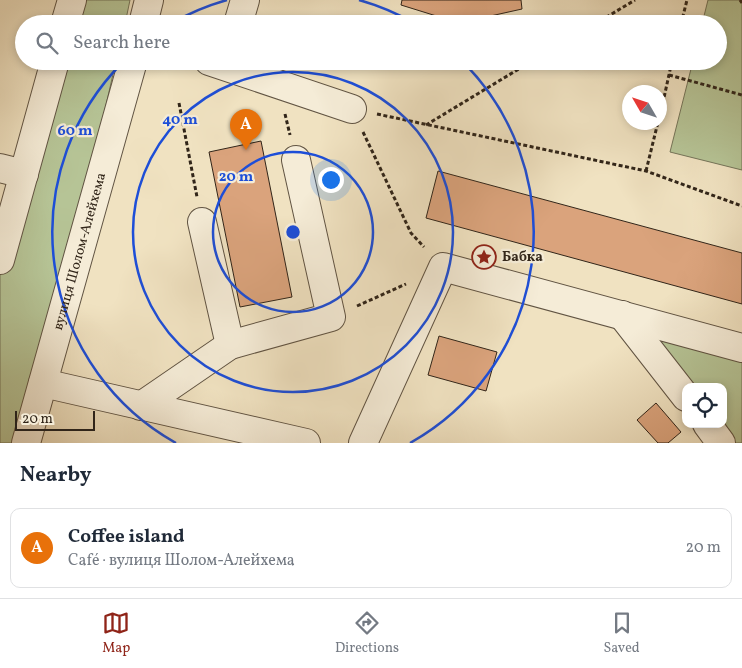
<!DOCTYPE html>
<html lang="en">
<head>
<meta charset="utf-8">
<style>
  :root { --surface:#fff; --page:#f6f6f7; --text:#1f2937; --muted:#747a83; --line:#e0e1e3; --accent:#8f2418 }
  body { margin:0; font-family:Vollkorn,serif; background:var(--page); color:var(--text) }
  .controls { position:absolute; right:15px; bottom:15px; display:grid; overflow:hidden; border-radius:10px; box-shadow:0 2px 8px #0003 }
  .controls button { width:45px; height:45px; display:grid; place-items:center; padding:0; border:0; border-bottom:1px solid var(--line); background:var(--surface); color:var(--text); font:25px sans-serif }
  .compass { position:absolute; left:622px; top:85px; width:45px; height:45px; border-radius:50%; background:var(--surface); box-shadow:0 2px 8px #0003; rotate:309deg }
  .scale { position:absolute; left:15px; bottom:12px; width:80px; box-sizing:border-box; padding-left:5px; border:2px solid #312519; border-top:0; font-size:14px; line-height:18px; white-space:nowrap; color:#312519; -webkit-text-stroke:4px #f5ecd7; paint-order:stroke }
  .you { position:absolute; left:330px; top:179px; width:18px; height:18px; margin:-12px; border:4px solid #fff; border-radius:50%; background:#1a73e8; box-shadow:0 0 0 8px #1a73e833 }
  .badge { display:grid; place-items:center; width:32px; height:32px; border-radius:50%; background:var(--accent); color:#fff; font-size:16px; font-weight:700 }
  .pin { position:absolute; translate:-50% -41px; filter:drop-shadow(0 1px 2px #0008) }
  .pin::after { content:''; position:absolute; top:26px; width:18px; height:15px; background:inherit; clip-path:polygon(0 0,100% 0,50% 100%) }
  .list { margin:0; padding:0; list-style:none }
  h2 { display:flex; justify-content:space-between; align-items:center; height:65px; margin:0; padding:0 20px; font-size:21px }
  h2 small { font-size:16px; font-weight:400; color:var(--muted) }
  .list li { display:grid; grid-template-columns:32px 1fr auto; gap:15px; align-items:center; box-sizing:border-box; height:80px; margin:0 10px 10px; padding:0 10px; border:1px solid var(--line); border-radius:10px }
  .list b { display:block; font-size:19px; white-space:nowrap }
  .list p { margin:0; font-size:16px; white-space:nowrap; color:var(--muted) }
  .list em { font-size:16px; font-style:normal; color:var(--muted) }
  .icon { flex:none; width:28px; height:28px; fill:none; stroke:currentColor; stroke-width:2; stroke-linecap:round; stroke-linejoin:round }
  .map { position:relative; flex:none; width:742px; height:443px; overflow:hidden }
  .search { position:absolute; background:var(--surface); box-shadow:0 2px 8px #0003; left:15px; right:15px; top:15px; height:55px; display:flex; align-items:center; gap:12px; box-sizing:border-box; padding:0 18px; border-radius:28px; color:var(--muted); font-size:19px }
  .sheet { height:155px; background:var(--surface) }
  nav { display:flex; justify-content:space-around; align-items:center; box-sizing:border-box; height:70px; border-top:1px solid var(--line); background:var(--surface); font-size:14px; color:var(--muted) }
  nav a { display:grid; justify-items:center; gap:2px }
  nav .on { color:var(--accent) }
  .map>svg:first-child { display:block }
  .green { fill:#b6c496; stroke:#747458 }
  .building { fill:#daa37c; stroke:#312519 }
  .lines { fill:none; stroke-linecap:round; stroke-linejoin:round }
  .minor-casing { stroke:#615443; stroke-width:30 }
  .path { stroke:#312519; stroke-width:3; stroke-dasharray:4 2.5; stroke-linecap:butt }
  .minor { stroke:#f5ecd7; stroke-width:28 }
  .ring { fill:none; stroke:#1d4ed8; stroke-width:2.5 }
  .labels { text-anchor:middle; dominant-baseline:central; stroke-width:4.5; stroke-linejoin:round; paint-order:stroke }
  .street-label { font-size:14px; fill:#312519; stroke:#f5ecd7 }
  .poi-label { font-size:14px; font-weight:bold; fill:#312519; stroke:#f5ecd7; text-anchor:start }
  .centre { fill:#1d4ed8; stroke:#f5ecd7; stroke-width:2.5 }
  .ring-label { font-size:15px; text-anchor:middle; font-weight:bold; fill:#1d4ed8; stroke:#f5ecd7; stroke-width:4.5; stroke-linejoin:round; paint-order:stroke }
</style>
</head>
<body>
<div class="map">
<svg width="742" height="443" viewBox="0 0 742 443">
  <rect width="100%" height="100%" fill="#f0e2c1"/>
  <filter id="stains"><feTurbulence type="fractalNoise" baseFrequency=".004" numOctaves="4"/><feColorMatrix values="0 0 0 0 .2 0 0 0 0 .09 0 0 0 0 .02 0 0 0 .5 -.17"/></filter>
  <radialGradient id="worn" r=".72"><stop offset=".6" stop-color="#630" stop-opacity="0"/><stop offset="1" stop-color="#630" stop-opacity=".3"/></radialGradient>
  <!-- green -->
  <g class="green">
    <path d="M78,0H130L125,24H70Z"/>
    <path d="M708,0H742V170L670,152L693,61H718V24H702Z"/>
    <path d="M59,61H116L43,383L26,443H0V260Z"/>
    <path d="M654,333L742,357V443H729L723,424V387H691Z"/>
  </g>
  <!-- building -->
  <g class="building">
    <path d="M402,0H521L522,9L459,23L401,5Z"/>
    <path d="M261,141L292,297L240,307L209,152Z"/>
    <path d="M438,171L742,253V304L426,218Z"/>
    <path d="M439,336L497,352L486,391L428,375Z"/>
    <path d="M656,403L681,432L668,443H658L637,420Z"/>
  </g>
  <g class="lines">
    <!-- minor casing -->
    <g class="minor-casing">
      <g id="minor">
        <path d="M65,24L72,0"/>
        <path d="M143,24L149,0"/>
        <path d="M238,24L245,0"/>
        <path d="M209,61L352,109"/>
        <path d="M0,168L24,174"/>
        <path d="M202,222L230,345"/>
        <path d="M0,260L55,61"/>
        <path d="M622,315L686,397"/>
        <path d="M43,383L306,443"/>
        <path d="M141,406L230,345L331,317L296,160"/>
        <path d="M707,424L721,443"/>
        <path id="s1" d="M26,443L133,61"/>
        <path d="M363,443L443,267L742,348"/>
      </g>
    </g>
    <!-- path -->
    <g class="path">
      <path d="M740,0L742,3"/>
      <path d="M595,24L635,0"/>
      <path d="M681,24L687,0"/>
      <path d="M669,75L742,95"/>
      <path d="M179,103L197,197"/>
      <path d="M285,114L290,135"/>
      <path d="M377,114L646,171L742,206"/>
      <path d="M660,116L672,61"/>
      <path d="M426,125L532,61"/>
      <path d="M363,132L411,233L424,247"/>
      <path d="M646,171L658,122"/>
      <path d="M357,306L406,284"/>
    </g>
    <!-- minor -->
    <use href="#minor" class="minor"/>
  </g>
  <!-- distance rings -->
  <g class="ring">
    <circle cx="293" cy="232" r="80"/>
    <circle cx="293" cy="232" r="160"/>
    <path d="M176 443A241 241 0 0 1 123 62M172 23A241 241 0 0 1 227 0M359 0A241 241 0 0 1 414 23M463 62A241 241 0 0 1 410 443"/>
  </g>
  <!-- icons -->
  <defs>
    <g id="sight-ring" transform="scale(1.25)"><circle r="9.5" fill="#f5ecd7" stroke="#8f2418" stroke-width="1.5"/><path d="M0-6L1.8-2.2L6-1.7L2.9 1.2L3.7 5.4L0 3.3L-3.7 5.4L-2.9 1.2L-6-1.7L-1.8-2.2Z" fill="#8f2418"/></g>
  </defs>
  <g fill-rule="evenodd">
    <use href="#sight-ring" x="484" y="257"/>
  </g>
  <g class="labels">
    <!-- street labels -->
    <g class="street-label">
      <text stroke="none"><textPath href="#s1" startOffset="199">вулиця Шолом-Алейхема</textPath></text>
    </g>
    <!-- poi labels -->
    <g class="poi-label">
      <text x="502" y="257">Бабка</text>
    </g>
  </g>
  <circle cx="293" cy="232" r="8" class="centre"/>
  <g class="ring-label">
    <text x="180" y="124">40 m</text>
    <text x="75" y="135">60 m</text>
    <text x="236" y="181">20 m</text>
  </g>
  <rect width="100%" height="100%" filter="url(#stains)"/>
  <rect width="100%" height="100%" fill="url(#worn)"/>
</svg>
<div class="controls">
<button><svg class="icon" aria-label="locate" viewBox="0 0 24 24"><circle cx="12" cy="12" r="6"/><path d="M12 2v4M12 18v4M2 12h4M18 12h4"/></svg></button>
</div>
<svg class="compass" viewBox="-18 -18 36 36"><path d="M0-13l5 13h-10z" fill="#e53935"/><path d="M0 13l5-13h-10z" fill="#747a83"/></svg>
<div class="scale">20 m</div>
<div class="you"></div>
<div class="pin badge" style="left:246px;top:150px;background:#e8710a">A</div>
<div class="search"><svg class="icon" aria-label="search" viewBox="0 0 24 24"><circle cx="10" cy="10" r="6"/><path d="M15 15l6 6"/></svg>Search here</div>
</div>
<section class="sheet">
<h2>Nearby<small></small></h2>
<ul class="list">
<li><span class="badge" style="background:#e8710a">A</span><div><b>Coffee island</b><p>Café · вулиця Шолом-Алейхема</p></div><em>20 m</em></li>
</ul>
</section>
<nav>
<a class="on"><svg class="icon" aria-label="map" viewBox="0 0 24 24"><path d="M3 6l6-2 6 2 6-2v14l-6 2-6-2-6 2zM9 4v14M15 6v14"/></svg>Map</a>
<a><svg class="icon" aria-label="directions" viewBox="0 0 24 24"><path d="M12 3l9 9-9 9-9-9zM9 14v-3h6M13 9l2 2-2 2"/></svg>Directions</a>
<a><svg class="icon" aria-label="saved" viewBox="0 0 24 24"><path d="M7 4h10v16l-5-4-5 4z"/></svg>Saved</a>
</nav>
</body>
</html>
